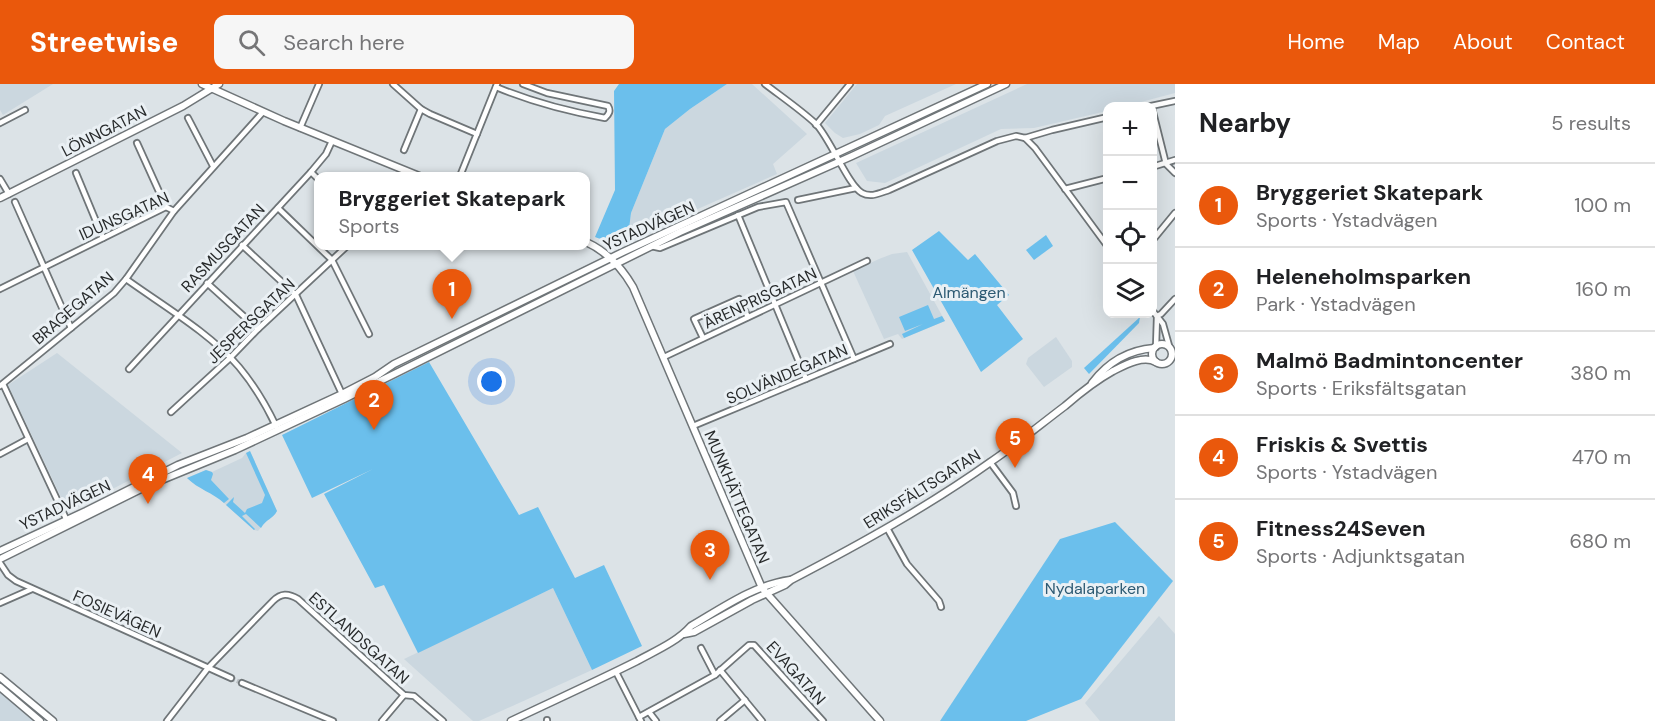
<!DOCTYPE html>
<html lang="en">
<head>
<meta charset="utf-8">
<style>
  :root { --surface:#fff; --page:#f6f6f6; --text:#202124; --muted:#757577; --line:#e0e0e0; --accent:#ea580c }
  body { margin:0; font-family:"DM Sans",sans-serif; background:var(--page); color:var(--text) }
  .controls { position:absolute; right:18px; top:18px; display:grid; overflow:hidden; border-radius:12px; box-shadow:0 6px 24px #0002 }
  .controls button { width:54px; height:54px; display:grid; place-items:center; padding:0; border:0; border-bottom:2px solid var(--line); background:var(--surface); color:var(--text); font:30px sans-serif }
  .you { position:absolute; left:492px; top:298px; width:21px; height:21px; margin:-15px; border:4px solid #fff; border-radius:50%; background:#1a73e8; box-shadow:0 0 0 9px #1a73e833 }
  .badge { display:grid; place-items:center; width:39px; height:39px; border-radius:50%; background:var(--accent); color:#fff; font-size:20px; font-weight:700 }
  .pin { position:absolute; translate:-50% -50px; filter:drop-shadow(0 2px 3px #0008) }
  .pin::after { content:''; position:absolute; top:32px; width:21px; height:18px; background:inherit; clip-path:polygon(0 0,100% 0,50% 100%) }
  .popup { position:absolute; left:314px; top:88px; width:276px; height:78px; box-sizing:border-box; display:grid; place-content:center; border-radius:12px; background:var(--surface); filter:drop-shadow(0 2px 4px #0005); font-size:20px; white-space:nowrap; color:var(--muted) }
  .popup b { font-size:22px; color:var(--text) }
  .popup::after { content:''; position:absolute; left:50%; top:100%; margin-left:-12px; border:12px solid transparent; border-top-color:var(--surface) }
  .list { margin:0; padding:0; list-style:none }
  h2 { display:flex; justify-content:space-between; align-items:center; height:78px; margin:0; padding:0 24px; font-size:26px }
  h2 small { font-size:20px; font-weight:400; color:var(--muted) }
  .list li { display:grid; grid-template-columns:39px 1fr auto; gap:18px; align-items:center; box-sizing:border-box; height:84px; padding:0 24px; border-top:2px solid var(--line) }
  .list b { display:block; font-size:22px; white-space:nowrap }
  .list p { margin:0; font-size:20px; white-space:nowrap; color:var(--muted) }
  .list em { font-size:20px; font-style:normal; color:var(--muted) }
  .icon { flex:none; width:33px; height:33px; fill:none; stroke:currentColor; stroke-width:2; stroke-linecap:round; stroke-linejoin:round }
  .map { position:relative; flex:none; width:1175px; height:637px; overflow:hidden }
  header { display:flex; align-items:center; gap:36px; box-sizing:border-box; height:84px; padding:0 30px; background:var(--accent); color:#fff }
  header strong { font-size:28px }
  nav { display:flex; gap:33px; margin-inline-start:auto; font-size:21px }
  .search { width:420px; height:54px; background:var(--page); display:flex; align-items:center; gap:15px; box-sizing:border-box; padding:0 21px; border-radius:12px; color:var(--muted); font-size:22px }
  main { display:flex }
  aside { flex:1; background:var(--surface) }
  .map>svg:first-child { display:block }
  .built { fill:#cbd7df }
  .green { fill:#6bbfec }
  .lines { fill:none; stroke-linecap:round; stroke-linejoin:round }
  .street-tunnel { stroke:#b8bec2; stroke-width:4.5; stroke-dasharray:4.5 2; stroke-linecap:butt }
  .street-casing { stroke:#6f7578; stroke-width:8 }
  .secondary-casing { stroke:#6f7578; stroke-width:9 }
  .street { stroke:#fff; stroke-width:4.5 }
  .secondary { stroke:#fff; stroke-width:6 }
  .labels { text-anchor:middle; dominant-baseline:central; stroke-width:6; stroke-linejoin:round; paint-order:stroke }
  .street-label { font-size:16px; fill:#282b2c; stroke:#eaf0f4 }
  .park-label { font-size:16px; fill:#2d5a73; stroke:#eaf0f4 }
</style>
</head>
<body>
<header>
<strong>Streetwise</strong>
<div class="search"><svg class="icon" aria-label="search" viewBox="0 0 24 24"><circle cx="10" cy="10" r="6"/><path d="M15 15l6 6"/></svg>Search here</div>
<nav><a>Home</a><a>Map</a><a>About</a><a>Contact</a></nav>
</header>
<main>
<div class="map">
<svg width="1175" height="637" viewBox="0 0 1175 637">
  <rect width="100%" height="100%" fill="#dce3e7"/>
  <!-- built -->
  <g class="built">
    <path d="M0,0H53L3,31L0,26Z"/>
    <path d="M727,0H752L807,50L773,80L777,90L641,150L629,145L631,129L665,45L690,25Z"/>
    <path d="M857,0H956L885,32L879,41L860,50L843,54L835,49L825,39Z"/>
    <path d="M1027,0H1175V9L1126,22H1108L1107,27L1034,44L1001,45L885,99L867,97L856,79Z"/>
    <path d="M907,168L945,237L902,255L898,250L884,255L853,187L879,175L892,170Z"/>
    <path d="M1056,253L1072,277V283L1044,303L1026,280L1028,274Z"/>
    <path d="M57,269L182,369L68,428L8,301Z"/>
    <path d="M250,367L277,427L273,432L267,436L258,447L254,446L215,411L197,402L187,394L206,386L212,388L242,374L246,369Z"/>
    <path d="M553,504L592,586L479,637H473L404,575Z"/>
    <path d="M1159,532L1175,550V637H1100L1085,619Z"/>
    <path d="M0,608L36,637H0Z"/>
  </g>
  <!-- green -->
  <g class="green">
    <path d="M619,0H727L690,25L665,45L631,129L629,145L641,150C620,158 617,161 595,153L615,106L614,7Z"/>
    <path d="M939,147L968,176L975,170L1009,211L997,221L1023,255L981,288L912,166Z"/>
    <path d="M1046,151L1053,162L1034,176L1026,166Z"/>
    <path d="M928,221L934,235L942,232L945,237L904,254L902,250L923,240L905,247L899,233Z"/>
    <path d="M1140,233L1139,239L1089,290L1084,284Z"/>
    <path d="M429,278L519,431L538,423L575,494L604,481L642,562L592,586L553,504L418,569L384,501L375,504L324,410L373,385L312,414L282,351Z"/>
    <path d="M250,367L277,427C273,435 266,435 261,444L246,430L242,432L255,445L254,446L226,421L234,413L233,418L245,429L247,425L262,419L265,411L246,369Z"/>
    <path d="M206,386L212,388L213,390L211,396L229,415L224,419C213,409 198,405 187,394Z"/>
    <path d="M1115,438L1173,497L1081,615L1026,637H940L1060,455Z"/>
  </g>
  <g class="lines">
    <!-- street-tunnel -->
    <path class="street-tunnel" d="M231,594L242,599"/>
    <!-- street casing -->
    <g class="street-casing">
      <g id="street">
        <path d="M393,0L421,25L430,30L477,50"/>
        <path d="M765,0C782,13 801,26 816,40C831,56 848,101 862,109C871,114 880,109 889,106L997,57L1016,52L1025,54L1052,46L1108,33"/>
        <path d="M496,3C532,18 566,27 605,34C609,30 611,27 608,22L547,9L523,0"/>
        <path d="M1151,22L1175,17"/>
        <path d="M1152,24L1166,80L1175,89"/>
        <path d="M188,34L213,82"/>
        <path d="M0,39L25,26"/>
        <path d="M816,41L850,0"/>
        <path d="M300,44L319,0"/>
        <path d="M1025,54L1035,64L1108,163"/>
        <path d="M137,59L166,123"/>
        <path d="M404,66L421,25"/>
        <path d="M1152,83L1175,76"/>
        <path d="M311,88L318,95"/>
        <path d="M76,89L103,154"/>
        <path d="M460,92L497,0"/>
        <path d="M0,95L9,110"/>
        <path d="M1065,105L1108,94"/>
        <path d="M798,116L856,104"/>
        <path d="M15,118L71,244"/>
        <path d="M278,124L332,176L369,250"/>
        <path d="M738,131L806,295"/>
        <path d="M1152,157L1175,129"/>
        <path d="M242,161L296,211L343,312"/>
        <path d="M651,162L660,164L758,123L786,118L854,275"/>
        <path d="M126,195C162,221 210,249 239,283C254,301 266,321 276,342"/>
        <path d="M207,199L258,245"/>
        <path d="M0,205L166,123L174,127L263,28"/>
        <path d="M1152,226L1163,240L1170,265"/>
        <path d="M1157,232L1161,230L1175,215"/>
        <path d="M703,254L694,235L739,215L748,233"/>
        <path d="M1156,263L1157,232"/>
        <path d="M664,273L867,177"/>
        <path d="M129,285L311,88L326,70L332,57"/>
        <path d="M3,300L68,439"/>
        <path d="M0,302L114,209L126,195L174,127"/>
        <path d="M171,328L230,274L258,245L347,162"/>
        <path d="M693,342L890,260"/>
        <path d="M0,370L28,355"/>
        <path d="M990,378L1013,409L1016,422"/>
        <path d="M887,444L907,480L939,517L941,523"/>
        <path d="M0,479L8,491L16,497L231,594"/>
        <path d="M0,519L32,505"/>
        <path d="M701,564L715,591"/>
        <path d="M720,586L762,637"/>
        <path d="M616,588L641,637"/>
        <path d="M242,599L333,637"/>
        <path d="M649,628L656,637"/>
        <path d="M639,633L715,591L749,561H754L823,637"/>
        <path d="M547,636V637"/>
        <path d="M167,637L208,584L273,517C281,509 288,509 298,515L404,611L414,612L443,637"/>
        <path d="M382,637L404,611"/>
        <path d="M720,637L745,616"/>
      </g>
    </g>
    <!-- secondary casing -->
    <g class="secondary-casing">
      <g id="secondary">
        <path d="M202,0L284,37L419,92"/>
        <path d="M0,114L183,22L219,0"/>
        <path d="M586,158C606,167 622,184 633,203L762,504L880,637"/>
        <circle cx="1162" cy="270" r="10"/>
        <path d="M1092,299C1108,278 1128,266 1154,264"/>
        <path d="M0,467L86,427L178,381L247,354L342,310L375,293L394,280L623,168L987,0"/>
        <path d="M0,475L147,402L235,366L344,315L680,148L852,72L1006,0"/>
        <path d="M684,550L694,548L752,516L785,501L791,496C860,460 929,422 992,377C1017,360 1041,340 1065,322C1080,309 1095,297 1113,287C1125,281 1143,271 1156,278"/>
        <path d="M0,593L53,637"/>
        <path d="M0,603L40,637"/>
        <path d="M511,637C553,617 595,598 637,577C655,567 677,558 691,542C722,524 754,501 790,496"/>
      </g>
    </g>
    <!-- street -->
    <use href="#street" class="street"/>
    <!-- secondary -->
    <use href="#secondary" class="secondary"/>
  </g>
  <g class="labels">
    <!-- street labels -->
    <g class="street-label">
      <text transform="translate(104 47) rotate(-27)">LÖNNGATAN</text>
      <text transform="translate(124 132) rotate(-24)">IDUNSGATAN</text>
      <text transform="translate(649 142) rotate(-24)">YSTADVÄGEN</text>
      <text transform="translate(223 164) rotate(-47)">RASMUSGATAN</text>
      <text transform="translate(760 214) rotate(-25)">ÄRENPRISGATAN</text>
      <text transform="translate(73 224) rotate(-41)">BRAGEGATAN</text>
      <text transform="translate(251 237) rotate(-44)">JESPERSGATAN</text>
      <text transform="translate(787 290) rotate(-23)">SOLVÄNDEGATAN</text>
      <text transform="translate(922 405) rotate(-32)">ERIKSFÄLTSGATAN</text>
      <text transform="translate(737 413) rotate(67)">MUNKHÄTTEGATAN</text>
      <text transform="translate(65 421) rotate(-25)">YSTADVÄGEN</text>
      <text transform="translate(117 530) rotate(24)">FOSIEVÄGEN</text>
      <text transform="translate(359 554) rotate(42)">ESTLANDSGATAN</text>
      <text transform="translate(796 589) rotate(48)">EVAGATAN</text>
    </g>
    <!-- park labels -->
    <g class="park-label">
      <text x="969" y="208">Almängen</text>
      <text x="1095" y="504">Nydalaparken</text>
    </g>
  </g>
</svg>
<div class="controls">
<button>+</button>
<button>−</button>
<button><svg class="icon" aria-label="locate" viewBox="0 0 24 24"><circle cx="12" cy="12" r="6"/><path d="M12 2v4M12 18v4M2 12h4M18 12h4"/></svg></button>
<button><svg class="icon" aria-label="layers" viewBox="0 0 24 24"><path d="M12 4l9 5-9 5-9-5zM3 14l9 5 9-5"/></svg></button>
</div>
<div class="you"></div>
<div class="pin badge" style="left:452px;top:235px">1</div>
<div class="popup"><b>Bryggeriet Skatepark</b>Sports</div>
<div class="pin badge" style="left:374px;top:346px">2</div>
<div class="pin badge" style="left:710px;top:496px">3</div>
<div class="pin badge" style="left:148px;top:420px">4</div>
<div class="pin badge" style="left:1015px;top:384px">5</div>
</div>
<aside>
<h2>Nearby<small>5 results</small></h2>
<ul class="list">
<li><span class="badge">1</span><div><b>Bryggeriet Skatepark</b><p>Sports · Ystadvägen</p></div><em>100 m</em></li>
<li><span class="badge">2</span><div><b>Heleneholmsparken</b><p>Park · Ystadvägen</p></div><em>160 m</em></li>
<li><span class="badge">3</span><div><b>Malmö Badmintoncenter</b><p>Sports · Eriksfältsgatan</p></div><em>380 m</em></li>
<li><span class="badge">4</span><div><b>Friskis &amp; Svettis</b><p>Sports · Ystadvägen</p></div><em>470 m</em></li>
<li><span class="badge">5</span><div><b>Fitness24Seven</b><p>Sports · Adjunktsgatan</p></div><em>680 m</em></li>
</ul>
</aside>
</main>
</body>
</html>
